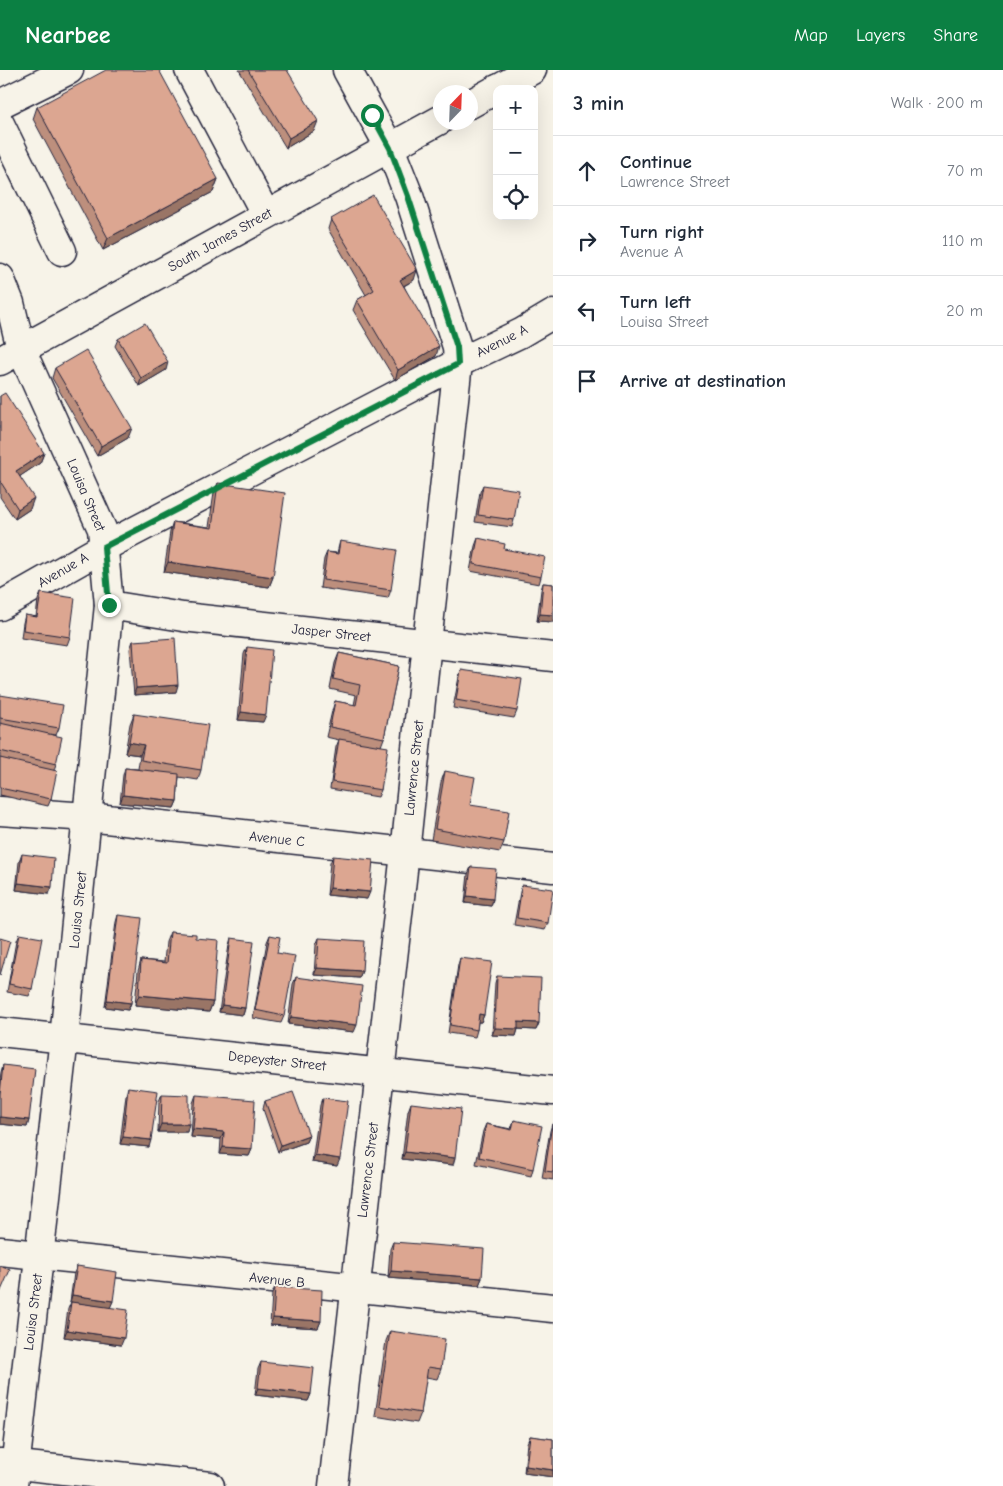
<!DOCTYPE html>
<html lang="en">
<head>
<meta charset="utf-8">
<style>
  :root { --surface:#fff; --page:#f2f2f3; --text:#1f2937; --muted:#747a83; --line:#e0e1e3; --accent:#0b8043 }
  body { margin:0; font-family:"Comic Neue",sans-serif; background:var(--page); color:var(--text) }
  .controls { position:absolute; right:15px; top:15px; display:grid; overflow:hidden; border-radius:10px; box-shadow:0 5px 20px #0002 }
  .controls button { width:45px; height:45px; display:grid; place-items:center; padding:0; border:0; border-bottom:1px solid var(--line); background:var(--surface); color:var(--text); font:25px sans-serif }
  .compass { position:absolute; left:433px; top:15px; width:45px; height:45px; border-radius:50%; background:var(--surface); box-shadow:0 5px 20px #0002; rotate:23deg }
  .stop { position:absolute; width:15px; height:15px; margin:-11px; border:4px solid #0b8043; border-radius:50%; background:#fff }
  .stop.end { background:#0b8043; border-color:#fff; box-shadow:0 1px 5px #0008 }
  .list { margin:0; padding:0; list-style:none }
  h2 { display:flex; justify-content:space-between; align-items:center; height:65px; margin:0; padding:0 20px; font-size:21px }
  h2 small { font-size:16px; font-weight:400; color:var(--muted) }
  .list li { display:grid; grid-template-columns:32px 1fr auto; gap:15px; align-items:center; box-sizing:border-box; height:70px; padding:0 20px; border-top:1px solid var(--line) }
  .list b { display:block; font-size:19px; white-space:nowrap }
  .list p { margin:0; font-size:16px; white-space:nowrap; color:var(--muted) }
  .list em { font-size:16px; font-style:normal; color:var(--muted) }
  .icon { flex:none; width:28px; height:28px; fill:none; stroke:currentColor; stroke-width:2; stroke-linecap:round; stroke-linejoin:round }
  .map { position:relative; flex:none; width:553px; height:1416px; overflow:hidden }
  header { display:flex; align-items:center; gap:30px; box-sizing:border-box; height:70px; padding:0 25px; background:var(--accent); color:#fff }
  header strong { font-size:24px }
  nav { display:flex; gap:28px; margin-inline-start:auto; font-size:18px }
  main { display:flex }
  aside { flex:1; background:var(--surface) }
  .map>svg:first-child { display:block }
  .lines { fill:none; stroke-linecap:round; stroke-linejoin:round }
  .minor-casing { stroke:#22223b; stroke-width:31 }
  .minor { stroke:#f7f3e8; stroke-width:28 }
  .wall { fill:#bd8f7d; stroke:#22223b }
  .shaded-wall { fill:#9a7466; stroke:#22223b }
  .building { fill:#dca691; stroke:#22223b }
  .route { stroke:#0b8043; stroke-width:6 }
  .labels { text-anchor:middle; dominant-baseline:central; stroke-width:4; stroke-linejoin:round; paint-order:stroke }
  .street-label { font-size:14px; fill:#22223b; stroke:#f7f3e8 }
</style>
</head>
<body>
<header>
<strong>Nearbee</strong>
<nav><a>Map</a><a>Layers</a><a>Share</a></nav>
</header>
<main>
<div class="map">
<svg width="553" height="1416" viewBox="0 0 553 1416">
  <rect width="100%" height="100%" fill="#f7f3e8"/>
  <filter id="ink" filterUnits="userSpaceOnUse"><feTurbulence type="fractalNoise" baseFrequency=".02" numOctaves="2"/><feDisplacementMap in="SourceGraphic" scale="10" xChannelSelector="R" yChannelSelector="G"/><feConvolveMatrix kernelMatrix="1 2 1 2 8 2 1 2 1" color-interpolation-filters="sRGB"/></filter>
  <g filter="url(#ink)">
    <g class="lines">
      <!-- minor casing -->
      <g class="minor-casing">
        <g id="minor">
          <path d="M189,0L266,145"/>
          <path d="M498,19L532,0"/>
          <path d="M0,34L69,0"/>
          <path d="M470,34L497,19"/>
          <path d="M0,54L62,181"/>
          <path d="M0,208L10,233L21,279L102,459L109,535L64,968L13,1416"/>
          <path d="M0,291L440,50"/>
          <path d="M109,535L183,547L553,587"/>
          <path d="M0,536L104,477L458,293L521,263L553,244"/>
          <path d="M0,741L88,747L553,798"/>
          <path d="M0,962L553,1021"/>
          <path d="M0,1181L553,1238"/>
          <path d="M0,1393L210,1416"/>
          <path d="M333,1416L405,783L427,573L458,293L457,277L409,126L390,78L347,0"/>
        </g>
      </g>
      <!-- minor -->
      <use href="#minor" class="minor"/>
    </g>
    <!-- wall -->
    <g class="wall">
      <path d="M239,0H287L314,61L286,78Z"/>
      <path d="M37,37L218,109L213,122L103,180L33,49Z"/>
      <path d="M331,149L414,210L404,216L436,286L395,310L353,240L357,230L366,225L328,159Z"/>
      <path d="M118,269L166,300L139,316L115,276Z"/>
      <path d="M55,298L128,368L97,386L52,308Z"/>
      <path d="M0,326L44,383L40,393L20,406L30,439L15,449L0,427Z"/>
      <path d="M218,413L273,507L269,517L164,502L170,462L173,452L209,457L214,423Z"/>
      <path d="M483,415L514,450L512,457L475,452L480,422Z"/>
      <path d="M478,468L504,479L541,507L539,514L470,501L475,476Z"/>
      <path d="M340,471L391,520L388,528L320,518L324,489L327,482L337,483Z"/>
      <path d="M543,513L553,514V552L537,551L541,520Z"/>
      <path d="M41,523L70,567L67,575L21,568L23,553L25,545L36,547L38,530Z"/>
      <path d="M133,571L176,622L134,625L130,579Z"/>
      <path d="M247,577L263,652L238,650L244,584Z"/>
      <path d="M339,583L399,596L384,668L381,676V720L378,727L330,719L336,677L339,670L326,667L332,641L335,631L354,635L356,625L330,619L335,593Z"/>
      <path d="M461,600L517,641L514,648L453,638L459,607Z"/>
      <path d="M0,625L59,658L56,665L48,664L56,694L54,700L51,729L48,736L0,725Z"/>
      <path d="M134,644L201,700L198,710L179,707L177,731L174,738L120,733L123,705L125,698L138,699L140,685L125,683L130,654Z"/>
      <path d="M445,701L470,735L504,772L500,782L431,770L441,712Z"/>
      <path d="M22,784L49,824L16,820L19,792Z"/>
      <path d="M333,786L367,829L327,825L330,793Z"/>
      <path d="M471,797L493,829L491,836L465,833L468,804Z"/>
      <path d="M522,815L548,853L545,860L514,855L520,822Z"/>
      <path d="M118,845L131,933L128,940L105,937L116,852Z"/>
      <path d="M170,862L196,868L213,932L209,942L135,935L138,901L141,890L164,892L166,872Z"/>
      <path d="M19,864L32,919L29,926L7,922L16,871Z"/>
      <path d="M270,865L277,883L284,946L281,953L253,948L267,872Z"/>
      <path d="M231,868L245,938L243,945L219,942L229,875Z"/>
      <path d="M319,868L362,901L359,908L314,905L316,875Z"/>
      <path d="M460,888L484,945L481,952H478L477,960L475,967L448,963L458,895Z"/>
      <path d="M497,906L539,953L536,960L518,959L516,966L492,965L495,913Z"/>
      <path d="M296,907L354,962L288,954L293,914Z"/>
      <path d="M3,995L29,1050L27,1057L0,1054V1008L1,1002Z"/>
      <path d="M128,1017L149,1077L120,1074L126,1025Z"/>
      <path d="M162,1024L187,1062H158L159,1031Z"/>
      <path d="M196,1025L252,1079L249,1086L220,1084L221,1069L191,1067L193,1033Z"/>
      <path d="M323,1028L337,1096L312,1092L320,1035Z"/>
      <path d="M265,1031L309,1065L306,1072L278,1082L263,1039Z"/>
      <path d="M411,1033L453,1095L402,1089L408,1041Z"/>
      <path d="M514,1050L533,1099L531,1106L476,1094L483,1061L486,1054L511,1059Z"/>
      <path d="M552,1054H553V1110L542,1108L550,1061Z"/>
      <path d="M393,1172L482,1208L479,1215L388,1208L390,1179Z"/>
      <path d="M77,1196L113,1231L110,1237L121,1275L64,1267L68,1239L71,1232H70L74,1203Z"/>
      <path d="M275,1217L321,1251L318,1258L270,1255L272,1224Z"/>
      <path d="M390,1261L441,1299L437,1309L426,1307L421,1343L417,1353L375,1346L386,1271Z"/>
      <path d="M261,1292L311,1324L308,1331L255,1325L258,1299Z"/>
      <path d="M530,1366L553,1369V1407L524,1403L527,1373Z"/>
    </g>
    <!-- shaded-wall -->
    <g class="shaded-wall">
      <path d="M318,51L314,61L286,78L289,68Z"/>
      <path d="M218,109L213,122L103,180L108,168Z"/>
      <path d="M417,200L414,210L396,220L400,210Z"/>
      <path d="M439,276L436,286L395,310L398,300Z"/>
      <path d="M168,292L166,300L139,316L141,308Z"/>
      <path d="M132,358L128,368L97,386L101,376Z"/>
      <path d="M44,383L40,393L13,411L16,401Z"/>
      <path d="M34,428L30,439L15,449L18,439Z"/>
      <path d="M168,492L273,507L269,517L164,502Z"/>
      <path d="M540,544L553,545V552L537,551Z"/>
      <path d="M178,615L176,622L134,625L136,618Z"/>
      <path d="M241,642L266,645L263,652L238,650Z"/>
      <path d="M129,672L144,675L140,685L125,683Z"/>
      <path d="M123,725L177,731L174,738L120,733Z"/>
      <path d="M18,813L52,817L49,824L16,820Z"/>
      <path d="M330,818L370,822L367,829L327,825Z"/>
      <path d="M467,826L493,829L491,836L465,833Z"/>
      <path d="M317,898L362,901L359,908L314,905Z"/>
      <path d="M139,925L213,932L209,942L135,935Z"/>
      <path d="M107,930L131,933L128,940L105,937Z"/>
      <path d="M222,935L245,938L243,945L219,942Z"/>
      <path d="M479,944L484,945L481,952H477Z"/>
      <path d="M291,947L357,955L354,962L288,954Z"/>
      <path d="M518,952L539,953L536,960L518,959L516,966L492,965L495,958Z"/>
      <path d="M0,1047L29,1050L27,1057L0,1054Z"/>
      <path d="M161,1054H189L187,1062H158Z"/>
      <path d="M193,1059L224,1062L221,1069L191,1067Z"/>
      <path d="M309,1065L306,1072L278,1082L281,1075Z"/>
      <path d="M123,1067L151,1070L149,1077L120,1074Z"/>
      <path d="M223,1077L252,1079L249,1086L220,1084Z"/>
      <path d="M405,1082L455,1088L453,1095L402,1089Z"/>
      <path d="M315,1085L340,1089L337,1096L312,1092Z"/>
      <path d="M391,1201L482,1208L479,1215L388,1208Z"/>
      <path d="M72,1225L113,1231L110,1238L70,1232Z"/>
      <path d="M273,1248L321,1251L318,1258L270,1255Z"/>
      <path d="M67,1260L124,1268L121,1275L64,1267Z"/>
      <path d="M258,1318L311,1324L308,1331L255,1325Z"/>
      <path d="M526,1396L553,1400V1407L524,1403Z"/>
    </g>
    <!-- building -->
    <g class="building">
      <path d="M106,0H159L218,109L108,168L37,37Z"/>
      <path d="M248,0H287L318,51L289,68Z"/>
      <path d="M373,125L417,200L400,210L439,276L398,300L357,230L374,220L331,149Z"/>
      <path d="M145,253L168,292L141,308L118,269Z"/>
      <path d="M86,280L132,358L101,376L55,298Z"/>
      <path d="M5,323L44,383L16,401L34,428L18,439L0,411V326Z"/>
      <path d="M218,413L285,423L273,507L168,492L173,452L212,458Z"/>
      <path d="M483,415L519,420L514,450L478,445Z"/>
      <path d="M478,468L505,474L504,479L545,487L541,507L473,494Z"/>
      <path d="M340,471L397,480L391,520L323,510L327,482L338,484Z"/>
      <path d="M543,513L553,514V545L540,544Z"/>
      <path d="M41,523L75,528L70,567L23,560L25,545L37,547Z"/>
      <path d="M175,568L178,615L136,618L133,571Z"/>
      <path d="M247,577L272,580L266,645L241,642Z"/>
      <path d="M339,583L399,596L384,668L330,657L335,631L356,635L360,615L333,609Z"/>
      <path d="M461,600L522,609L517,641L456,630Z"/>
      <path d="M0,625L63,635L59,658L0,648Z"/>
      <path d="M134,644L208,655L201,700L141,690L144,675L129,672Z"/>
      <path d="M0,653L62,667L56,694L0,681Z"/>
      <path d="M339,669L388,677L381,720L332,712Z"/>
      <path d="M0,688L57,701L51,729L0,718Z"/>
      <path d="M125,698L179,704L177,731L123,725Z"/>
      <path d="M445,701L475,707L470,735L509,741L504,772L435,759Z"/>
      <path d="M22,784L54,788L52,817L18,813Z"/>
      <path d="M333,786L373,790L370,822L330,818Z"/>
      <path d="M471,797L496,799L493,829L467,826Z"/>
      <path d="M522,815L553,819L548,853L517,848Z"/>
      <path d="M118,845L142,848L131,933L107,930Z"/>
      <path d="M170,862L196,864V868L218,870L213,932L139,925L141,890L167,893Z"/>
      <path d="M19,864L42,868L32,919L9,914Z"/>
      <path d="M270,865L280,867L277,883L295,886L284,946L255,940Z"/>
      <path d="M0,868L10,871L0,905Z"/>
      <path d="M231,868L254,871L245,938L222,935Z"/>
      <path d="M319,868L364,871L362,901L317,898Z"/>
      <path d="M460,888L492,892L484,945L479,944L477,960L450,955Z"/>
      <path d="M497,906L541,908L539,953L518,952V959L495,958Z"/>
      <path d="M296,907L362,916L357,955L291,947Z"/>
      <path d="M3,995L35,999L29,1050L0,1047V1024Z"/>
      <path d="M128,1017L158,1021L151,1070L123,1067Z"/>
      <path d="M293,1022L309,1065L281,1075L265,1031Z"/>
      <path d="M162,1024L189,1025V1054H161Z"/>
      <path d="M196,1025L255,1030L252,1079L223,1077L224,1062L193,1059Z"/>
      <path d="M323,1028L348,1031L340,1089L315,1085Z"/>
      <path d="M411,1033L461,1039L455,1088L405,1082Z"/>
      <path d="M514,1050L542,1056L533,1099L479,1087L486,1054L512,1060Z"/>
      <path d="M552,1054H553V1102L545,1101Z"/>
      <path d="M393,1172L484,1179L482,1208L391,1201Z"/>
      <path d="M0,1196L10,1200L0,1223Z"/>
      <path d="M77,1196L117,1202L113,1231L72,1225Z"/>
      <path d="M275,1217L322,1220L321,1251L273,1248Z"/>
      <path d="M71,1232L128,1240L124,1268L67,1260Z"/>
      <path d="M390,1261L445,1269L441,1299L428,1297L421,1343L379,1336Z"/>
      <path d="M261,1292L314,1298L311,1324L258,1318Z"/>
      <path d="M530,1366L553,1369V1400L526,1396Z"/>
    </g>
  </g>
  <g class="lines" filter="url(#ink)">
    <!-- route -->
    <path class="route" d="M109,535L104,477L458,294L457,277L408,126L390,78L372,45"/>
  </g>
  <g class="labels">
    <!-- street labels -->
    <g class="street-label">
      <text transform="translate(220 170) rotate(-29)">South James Street</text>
      <text transform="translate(502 271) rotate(-27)">Avenue A</text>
      <text transform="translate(86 425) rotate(67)">Louisa Street</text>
      <text transform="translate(63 500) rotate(-30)">Avenue A</text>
      <text transform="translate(331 563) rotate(6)">Jasper Street</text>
      <text transform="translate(414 698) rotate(-84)">Lawrence Street</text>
      <text transform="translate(277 769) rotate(6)">Avenue C</text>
      <text transform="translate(78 840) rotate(-84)">Louisa Street</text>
      <text transform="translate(277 991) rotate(6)">Depeyster Street</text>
      <text transform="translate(368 1100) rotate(-83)">Lawrence Street</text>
      <text transform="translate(277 1210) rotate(6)">Avenue B</text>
      <text transform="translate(33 1242) rotate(-83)">Louisa Street</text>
    </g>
  </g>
</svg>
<div class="controls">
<button>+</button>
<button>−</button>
<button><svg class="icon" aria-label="locate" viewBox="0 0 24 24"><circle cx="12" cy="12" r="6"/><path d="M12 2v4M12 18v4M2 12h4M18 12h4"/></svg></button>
</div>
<svg class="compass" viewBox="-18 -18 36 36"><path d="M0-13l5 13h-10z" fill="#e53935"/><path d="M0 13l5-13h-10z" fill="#747a83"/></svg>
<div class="stop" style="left:372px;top:45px"></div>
<div class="stop end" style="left:109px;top:535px"></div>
</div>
<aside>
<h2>3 min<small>Walk · 200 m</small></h2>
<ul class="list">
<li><svg class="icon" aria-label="ahead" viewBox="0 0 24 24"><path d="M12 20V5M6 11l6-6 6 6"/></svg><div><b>Continue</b><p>Lawrence Street</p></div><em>70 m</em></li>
<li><svg class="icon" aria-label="right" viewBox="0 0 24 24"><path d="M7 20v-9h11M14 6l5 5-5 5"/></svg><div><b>Turn right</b><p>Avenue A</p></div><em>110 m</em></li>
<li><svg class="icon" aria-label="left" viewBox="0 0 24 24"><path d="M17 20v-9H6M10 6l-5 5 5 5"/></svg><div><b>Turn left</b><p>Louisa Street</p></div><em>20 m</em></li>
<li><svg class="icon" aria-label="arrive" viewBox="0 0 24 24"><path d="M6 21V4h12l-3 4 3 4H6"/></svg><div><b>Arrive at destination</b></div></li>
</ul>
</aside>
</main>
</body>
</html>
